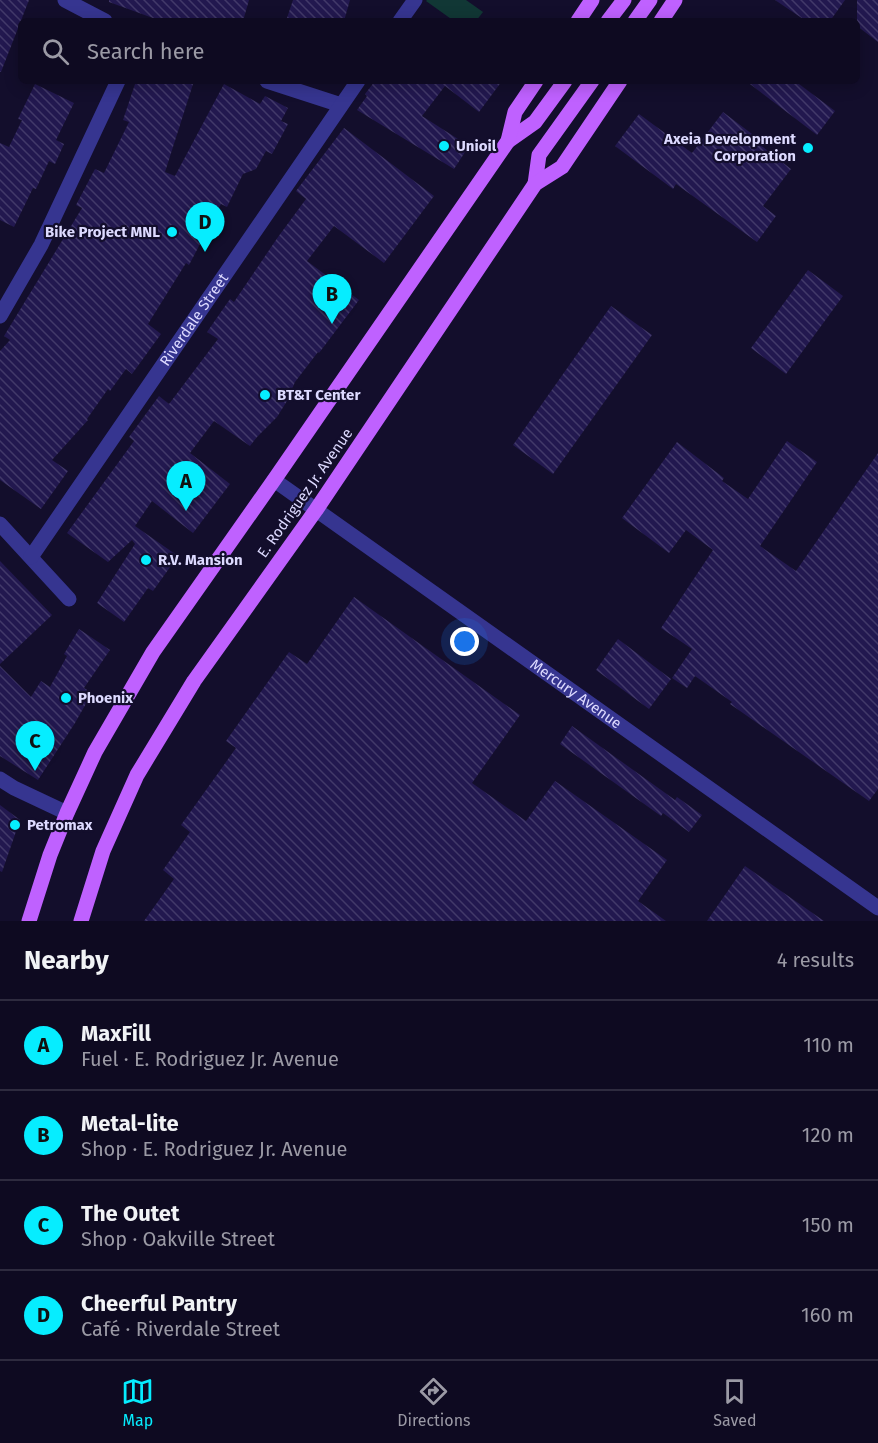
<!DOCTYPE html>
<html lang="en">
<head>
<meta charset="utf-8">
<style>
  :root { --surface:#0e0a21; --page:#17132a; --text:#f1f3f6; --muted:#9b9aa5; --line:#2e2b3f; --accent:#06edff }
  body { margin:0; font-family:"Fira Sans",sans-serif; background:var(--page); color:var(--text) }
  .you { position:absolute; left:465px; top:642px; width:21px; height:21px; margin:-15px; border:4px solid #fff; border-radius:50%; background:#1a73e8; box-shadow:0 0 0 9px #1a73e833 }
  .badge { display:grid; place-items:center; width:39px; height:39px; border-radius:50%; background:var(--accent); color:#111; font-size:20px; font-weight:700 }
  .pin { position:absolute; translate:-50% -50px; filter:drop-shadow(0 2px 3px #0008) }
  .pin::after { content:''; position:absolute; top:32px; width:21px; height:18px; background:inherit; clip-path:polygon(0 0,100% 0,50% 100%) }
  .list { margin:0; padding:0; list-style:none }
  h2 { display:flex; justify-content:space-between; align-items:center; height:78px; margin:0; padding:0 24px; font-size:26px }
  h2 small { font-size:20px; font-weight:400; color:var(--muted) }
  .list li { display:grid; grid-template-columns:39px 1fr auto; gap:18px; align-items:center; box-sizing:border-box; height:90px; padding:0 24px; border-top:2px solid var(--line) }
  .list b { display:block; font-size:22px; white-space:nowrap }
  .list p { margin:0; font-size:20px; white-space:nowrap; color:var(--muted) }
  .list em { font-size:20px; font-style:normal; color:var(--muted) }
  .icon { flex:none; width:33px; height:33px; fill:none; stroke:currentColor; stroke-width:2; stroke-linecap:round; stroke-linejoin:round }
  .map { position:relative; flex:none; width:878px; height:921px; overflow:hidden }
  .search { position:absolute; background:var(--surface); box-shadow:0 3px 15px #0003; left:18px; right:18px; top:18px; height:66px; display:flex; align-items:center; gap:15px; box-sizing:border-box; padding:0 21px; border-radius:9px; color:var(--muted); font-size:22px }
  .sheet { height:438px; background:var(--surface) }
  nav { display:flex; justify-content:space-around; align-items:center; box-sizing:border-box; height:84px; border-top:2px solid var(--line); background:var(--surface); font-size:16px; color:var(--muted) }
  nav a { display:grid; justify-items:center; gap:3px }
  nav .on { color:var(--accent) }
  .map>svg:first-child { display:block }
  .green { fill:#113735 }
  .building { fill:url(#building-back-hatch) }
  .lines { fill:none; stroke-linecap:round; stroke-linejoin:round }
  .minor { stroke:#363590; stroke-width:15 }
  .major { stroke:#bf61ff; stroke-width:15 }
  .poi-dot { fill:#06edff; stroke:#130e2c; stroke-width:2 }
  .labels { text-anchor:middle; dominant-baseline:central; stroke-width:4.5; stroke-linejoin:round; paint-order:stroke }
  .poi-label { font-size:15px; font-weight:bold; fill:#dddaff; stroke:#130e2c; text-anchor:start }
  .street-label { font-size:15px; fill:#dddaff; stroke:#130e2c }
</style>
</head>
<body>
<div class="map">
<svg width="878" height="921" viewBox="0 0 878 921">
  <defs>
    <pattern id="building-back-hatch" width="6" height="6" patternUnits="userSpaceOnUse" patternTransform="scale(1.5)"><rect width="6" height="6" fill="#22184f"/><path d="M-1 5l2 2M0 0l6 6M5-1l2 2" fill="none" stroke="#423969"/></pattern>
  </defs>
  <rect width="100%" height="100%" fill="#130e2c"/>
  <!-- green -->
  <path class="green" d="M427,0H466L483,12L476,21H454L426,1Z"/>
  <!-- building -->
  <g class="building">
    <path d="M0,0H29L1,72H0Z"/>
    <path d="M109,0H249L243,21H161L109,2Z"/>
    <path d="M293,0H350L344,21H286Z"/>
    <path d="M775,0H845L830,21H806Z"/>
    <path d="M857,0H878V42L857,26Z"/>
    <path d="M136,81H194L165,172L175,176L224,84L260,104L265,96L288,108L281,121L288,124L272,154L266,151L256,169L243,174L227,207L221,204L189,265L186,263L148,324L161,334L132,374L126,369L110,391L108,389L87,419L88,420L52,460L68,471L41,509L0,480V351L10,340L4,336L82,208L76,205L95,169L104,173L129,122L123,120Z"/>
    <path d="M375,81H502L479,112L445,86L422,116L469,146L454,169L357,110L367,96L365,94Z"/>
    <path d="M746,81H795L835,111L817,135Z"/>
    <path d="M35,84L74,103L56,140L64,144L55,164L49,161L36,189L33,188L14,227L0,220V143L9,147L22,120L18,119Z"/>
    <path d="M723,112L756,137L754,140L791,169L763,206L776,216L757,242L676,184L673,189L615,146L639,114L692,153Z"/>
    <path d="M344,128L434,196L384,263L334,226L307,261L359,300L319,353L318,352L295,382L287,401L277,417L257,437L250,446L214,421L190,453L230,484L193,533L152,501L135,526L178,556L153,591L148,588L124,622L97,603L135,544L132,540L108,562L67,533L134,441L129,437L159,396L169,404L218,339L207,332L230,299L234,302L278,237L306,199L296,191Z"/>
    <path d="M808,270L843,296L786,374L751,348Z"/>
    <path d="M611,306L652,335L553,474L513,445Z"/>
    <path d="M787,441L817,462L760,546L796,571L878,453V789L869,801L730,704L732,702L695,676L687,688L672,678L692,649L661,628L713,550L686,530L669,553L622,518L677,442L724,478L722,481L748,499Z"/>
    <path d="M0,561L52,615L0,664Z"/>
    <path d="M354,597L520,715L472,783L526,821L555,781L667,860L638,901L666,921H144L174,879L163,870L190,832L181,825L236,748L226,741L289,652L307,664Z"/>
    <path d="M79,629L110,650L84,688L92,693L75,723L38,780L0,756V666L31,697L41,681L50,687L67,656L64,654Z"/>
    <path d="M618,639L671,679L649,709L596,670Z"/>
    <path d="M572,726L675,800L677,797L702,815L689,832L663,813L661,816L560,744Z"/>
    <path d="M0,805L20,820L2,872L0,871Z"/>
    <path d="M745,866L824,921H707Z"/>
  </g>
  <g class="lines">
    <!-- minor -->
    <g class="minor">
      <path d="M65,0L105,21"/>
      <path d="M400,21L415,0"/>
      <path d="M267,81L341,105"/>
      <path d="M0,316L41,245L118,81"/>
      <path id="s1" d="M274,480L878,908"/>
      <path d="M0,524L69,599"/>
      <path id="s2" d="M31,557L358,81"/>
      <path d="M0,779L14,788L67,813"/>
    </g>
    <!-- major -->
    <g class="major">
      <path d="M578,21L592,0"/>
      <path d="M608,21L624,0"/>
      <path d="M635,21L650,0"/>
      <path d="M661,21L675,0"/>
      <path d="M508,141L535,122L565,81"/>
      <path d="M535,184L539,155L592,81"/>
      <path d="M29,921L50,855L67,813L95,752L153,652L274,480L508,141L515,112L536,81"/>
      <path d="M81,921L103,851L137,775L194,681L316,510L535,184L562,167L620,81"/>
    </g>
  </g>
  <!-- markers -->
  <g class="poi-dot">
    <circle cx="444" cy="146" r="6"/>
    <circle cx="808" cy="148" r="6"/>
    <circle cx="172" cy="232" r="6"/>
    <circle cx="265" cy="395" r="6"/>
    <circle cx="146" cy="560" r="6"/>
    <circle cx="66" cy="698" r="6"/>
    <circle cx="15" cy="825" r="6"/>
  </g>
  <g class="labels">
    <!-- poi labels -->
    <g class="poi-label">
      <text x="796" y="139" text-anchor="end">Axeia Development<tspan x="796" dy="17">Corporation</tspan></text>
      <text x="456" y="146">Unioil</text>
      <text x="160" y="232" text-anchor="end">Bike Project MNL</text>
      <text x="277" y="395">BT&amp;T Center</text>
      <text x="158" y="560">R.V. Mansion</text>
      <text x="78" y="698">Phoenix</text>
      <text x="27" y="825">Petromax</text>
    </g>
    <!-- street labels -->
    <g class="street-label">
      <text stroke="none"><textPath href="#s2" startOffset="288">Riverdale Street</textPath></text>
      <text transform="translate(305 493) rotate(-55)">E. Rodriguez Jr. Avenue</text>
      <text stroke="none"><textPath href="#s1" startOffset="370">Mercury Avenue</textPath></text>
    </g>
  </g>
</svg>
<div class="you"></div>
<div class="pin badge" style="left:186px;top:511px">A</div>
<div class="pin badge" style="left:332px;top:324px">B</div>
<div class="pin badge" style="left:35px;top:771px">C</div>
<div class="pin badge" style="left:205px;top:252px">D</div>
<div class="search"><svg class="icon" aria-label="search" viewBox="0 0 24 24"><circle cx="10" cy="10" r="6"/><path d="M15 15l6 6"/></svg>Search here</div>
</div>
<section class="sheet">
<h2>Nearby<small>4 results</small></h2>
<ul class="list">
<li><span class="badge">A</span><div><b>MaxFill</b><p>Fuel · E. Rodriguez Jr. Avenue</p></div><em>110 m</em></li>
<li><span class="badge">B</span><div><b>Metal-lite</b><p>Shop · E. Rodriguez Jr. Avenue</p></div><em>120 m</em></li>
<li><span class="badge">C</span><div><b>The Outet</b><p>Shop · Oakville Street</p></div><em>150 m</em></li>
<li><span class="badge">D</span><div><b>Cheerful Pantry</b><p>Café · Riverdale Street</p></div><em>160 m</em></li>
</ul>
</section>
<nav>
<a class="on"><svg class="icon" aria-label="map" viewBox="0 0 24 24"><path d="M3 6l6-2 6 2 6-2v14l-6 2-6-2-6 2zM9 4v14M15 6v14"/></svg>Map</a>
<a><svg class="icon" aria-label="directions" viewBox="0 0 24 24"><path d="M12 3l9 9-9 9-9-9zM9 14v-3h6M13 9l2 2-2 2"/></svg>Directions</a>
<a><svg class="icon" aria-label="saved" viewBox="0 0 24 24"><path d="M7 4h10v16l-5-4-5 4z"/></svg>Saved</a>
</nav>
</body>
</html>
